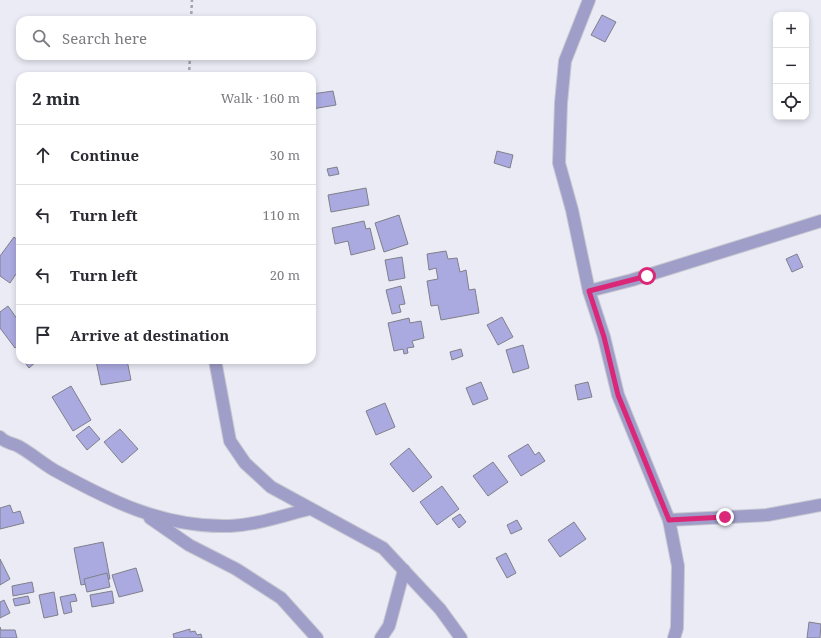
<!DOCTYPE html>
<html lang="en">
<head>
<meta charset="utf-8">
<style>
  :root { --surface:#fff; --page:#f7f7f7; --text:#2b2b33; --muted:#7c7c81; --line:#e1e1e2 }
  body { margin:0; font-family:"Noto Serif",serif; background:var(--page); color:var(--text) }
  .controls { position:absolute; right:12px; top:12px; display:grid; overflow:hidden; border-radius:8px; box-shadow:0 2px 6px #0003 }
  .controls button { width:36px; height:36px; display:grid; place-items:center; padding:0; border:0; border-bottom:1px solid var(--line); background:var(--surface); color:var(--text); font:20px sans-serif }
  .stop { position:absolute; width:12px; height:12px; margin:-9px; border:3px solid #db2777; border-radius:50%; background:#fff }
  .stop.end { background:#db2777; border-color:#fff; box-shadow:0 1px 4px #0008 }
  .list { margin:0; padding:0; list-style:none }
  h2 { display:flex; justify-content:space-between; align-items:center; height:52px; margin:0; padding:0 16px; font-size:17px }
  h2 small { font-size:13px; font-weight:400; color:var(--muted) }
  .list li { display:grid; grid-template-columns:26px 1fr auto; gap:12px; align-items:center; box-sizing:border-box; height:60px; padding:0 16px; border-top:1px solid var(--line) }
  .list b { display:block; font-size:15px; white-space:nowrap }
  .list em { font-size:13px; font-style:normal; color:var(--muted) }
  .icon { flex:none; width:22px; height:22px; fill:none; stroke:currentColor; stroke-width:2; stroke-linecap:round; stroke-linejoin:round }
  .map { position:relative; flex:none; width:821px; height:638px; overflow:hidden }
  .search { position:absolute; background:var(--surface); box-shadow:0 2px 6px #0003; left:16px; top:16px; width:300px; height:44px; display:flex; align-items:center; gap:10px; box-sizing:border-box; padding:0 14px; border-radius:12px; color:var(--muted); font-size:15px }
  .panel { position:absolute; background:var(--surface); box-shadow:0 2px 6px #0003; left:16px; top:72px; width:300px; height:292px; border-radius:12px }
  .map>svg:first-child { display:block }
  .building { fill:#abaae0; stroke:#7f808a }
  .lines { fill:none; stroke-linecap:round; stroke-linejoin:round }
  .minor-casing { stroke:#c7c7d1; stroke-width:14 }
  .path { stroke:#a3a3ac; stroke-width:2.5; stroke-dasharray:3 3; stroke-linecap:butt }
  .minor { stroke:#9e9ec8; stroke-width:12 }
  .route { stroke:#db2777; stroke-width:5 }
</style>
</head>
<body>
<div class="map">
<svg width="821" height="638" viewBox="0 0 821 638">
  <rect width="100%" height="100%" fill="#ebebf6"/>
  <!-- building -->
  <g class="building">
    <path d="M602,15L616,22L605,42L591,35Z"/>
    <path d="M333,91L336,105L312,109V94Z"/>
    <path d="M497,151L513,155L510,168L494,163Z"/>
    <path d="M337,167L339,174L329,176L327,169Z"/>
    <path d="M366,188L369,205L331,212L328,195Z"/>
    <path d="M399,215L408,244L384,252L375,223Z"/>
    <path d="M364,221L366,229L370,228L375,249L351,255L348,241L335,244L332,228Z"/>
    <path d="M14,237L20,242V277L16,274L10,283L0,276V256Z"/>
    <path d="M446,251L448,259L457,258L460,272L466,270L469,290L475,289L479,313L441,320L438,305L431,306L427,281L438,279L436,268L429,270L427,254Z"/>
    <path d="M797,254L803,267L792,272L786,259Z"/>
    <path d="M402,257L405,278L389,281L385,260Z"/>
    <path d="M401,286L405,304L399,305L401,312L392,314L386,290Z"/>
    <path d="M8,306L20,323V344L15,348L0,328V312Z"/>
    <path d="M502,317L513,337L498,345L487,325Z"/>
    <path d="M409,318L410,323L421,321L424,338L412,341L414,347L407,348L408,353L404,354L403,349L394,351L388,323Z"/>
    <path d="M523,345L529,368L513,373L506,350Z"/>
    <path d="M461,349L463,356L452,360L450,352Z"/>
    <path d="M23,360H36L37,361L29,368Z"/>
    <path d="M103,360H127L131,380L101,385L96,361Z"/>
    <path d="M481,382L488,399L473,405L466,388Z"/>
    <path d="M588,382L592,397L578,400L575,385Z"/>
    <path d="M71,386L91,420L73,431L52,397Z"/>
    <path d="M385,403L395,427L376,435L366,411Z"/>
    <path d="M89,426L100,439L87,450L76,436Z"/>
    <path d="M120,429L138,449L122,463L104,442Z"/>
    <path d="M528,444L535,455L539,452L545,461L521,476L508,456Z"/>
    <path d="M409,448L432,477L413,492L390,464Z"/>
    <path d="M493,462L508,482L488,496L473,476Z"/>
    <path d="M442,486L459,509L437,525L420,502Z"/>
    <path d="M10,505L13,513L20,511L24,523L0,529V508Z"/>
    <path d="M460,514L466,522L459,528L452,519Z"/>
    <path d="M517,520L522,529L511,534L507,525Z"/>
    <path d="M574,522L586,539L560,557L548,540Z"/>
    <path d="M103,542L110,579L81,585L74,548Z"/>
    <path d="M506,553L516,573L507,578L496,558Z"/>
    <path d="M0,559L10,579L0,585Z"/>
    <path d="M136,568L143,591L119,597L112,575Z"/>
    <path d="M107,573L110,587L87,592L84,579Z"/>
    <path d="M32,582L34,592L13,596L12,586Z"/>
    <path d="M112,591L114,603L92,607L90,595Z"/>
    <path d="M54,592L58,615L44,618L39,595Z"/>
    <path d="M75,594L77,601L70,602L72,612L64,614L60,597Z"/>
    <path d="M28,596L30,603L15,606L13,599Z"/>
    <path d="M4,600L10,613L0,618V602Z"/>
    <path d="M809,622L821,624L820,638H807Z"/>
    <path d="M0,627L1,630H15L17,638H0Z"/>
    <path d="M190,629V632L195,631L197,635L201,634L202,638H174L173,634Z"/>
  </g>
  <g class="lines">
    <!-- minor casing -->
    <g class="minor-casing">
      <g id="minor">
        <path d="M589,0L565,61L561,103L559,163L572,210L589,291L604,337L618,395L669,520L678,566L677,628L674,638"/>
        <path d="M589,291L632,280L821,221"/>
        <path d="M215,360L230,441L245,463L271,487L383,548L440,609L461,638"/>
        <path d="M0,437C5,443 12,443 18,446C31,453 42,463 54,470C110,501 164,528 230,526C257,525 284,515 310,509"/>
        <path d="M150,518L189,545L236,569L281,598L317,638"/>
        <path d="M669,520L767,515L821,505"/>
        <path d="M381,638L389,626L404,570"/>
      </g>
    </g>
    <!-- path -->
    <g class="path">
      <path d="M191,20L192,0"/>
      <path d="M189,76L190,56"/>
    </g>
    <!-- minor -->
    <use href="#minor" class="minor"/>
  </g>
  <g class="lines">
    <!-- route -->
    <path class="route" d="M647,276L589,291L604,337L618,395L669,520L725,517"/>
  </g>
</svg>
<div class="controls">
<button>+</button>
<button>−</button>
<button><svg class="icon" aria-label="locate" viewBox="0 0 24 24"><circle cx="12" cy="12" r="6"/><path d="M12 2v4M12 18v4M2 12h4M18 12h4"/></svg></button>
</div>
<div class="stop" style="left:647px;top:276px"></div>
<div class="stop end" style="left:725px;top:517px"></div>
<div class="search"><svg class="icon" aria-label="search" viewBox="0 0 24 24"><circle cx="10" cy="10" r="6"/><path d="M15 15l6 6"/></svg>Search here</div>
<section class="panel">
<h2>2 min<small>Walk · 160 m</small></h2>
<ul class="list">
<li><svg class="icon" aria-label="ahead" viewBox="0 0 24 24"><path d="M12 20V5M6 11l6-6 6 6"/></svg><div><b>Continue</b></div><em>30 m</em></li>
<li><svg class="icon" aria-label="left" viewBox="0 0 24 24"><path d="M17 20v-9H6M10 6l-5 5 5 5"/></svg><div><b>Turn left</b></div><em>110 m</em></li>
<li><svg class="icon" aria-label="left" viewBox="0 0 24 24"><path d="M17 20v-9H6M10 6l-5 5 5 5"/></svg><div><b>Turn left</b></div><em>20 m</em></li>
<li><svg class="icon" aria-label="arrive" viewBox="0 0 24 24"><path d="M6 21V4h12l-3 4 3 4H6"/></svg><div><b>Arrive at destination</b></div></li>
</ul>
</section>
</div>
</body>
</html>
